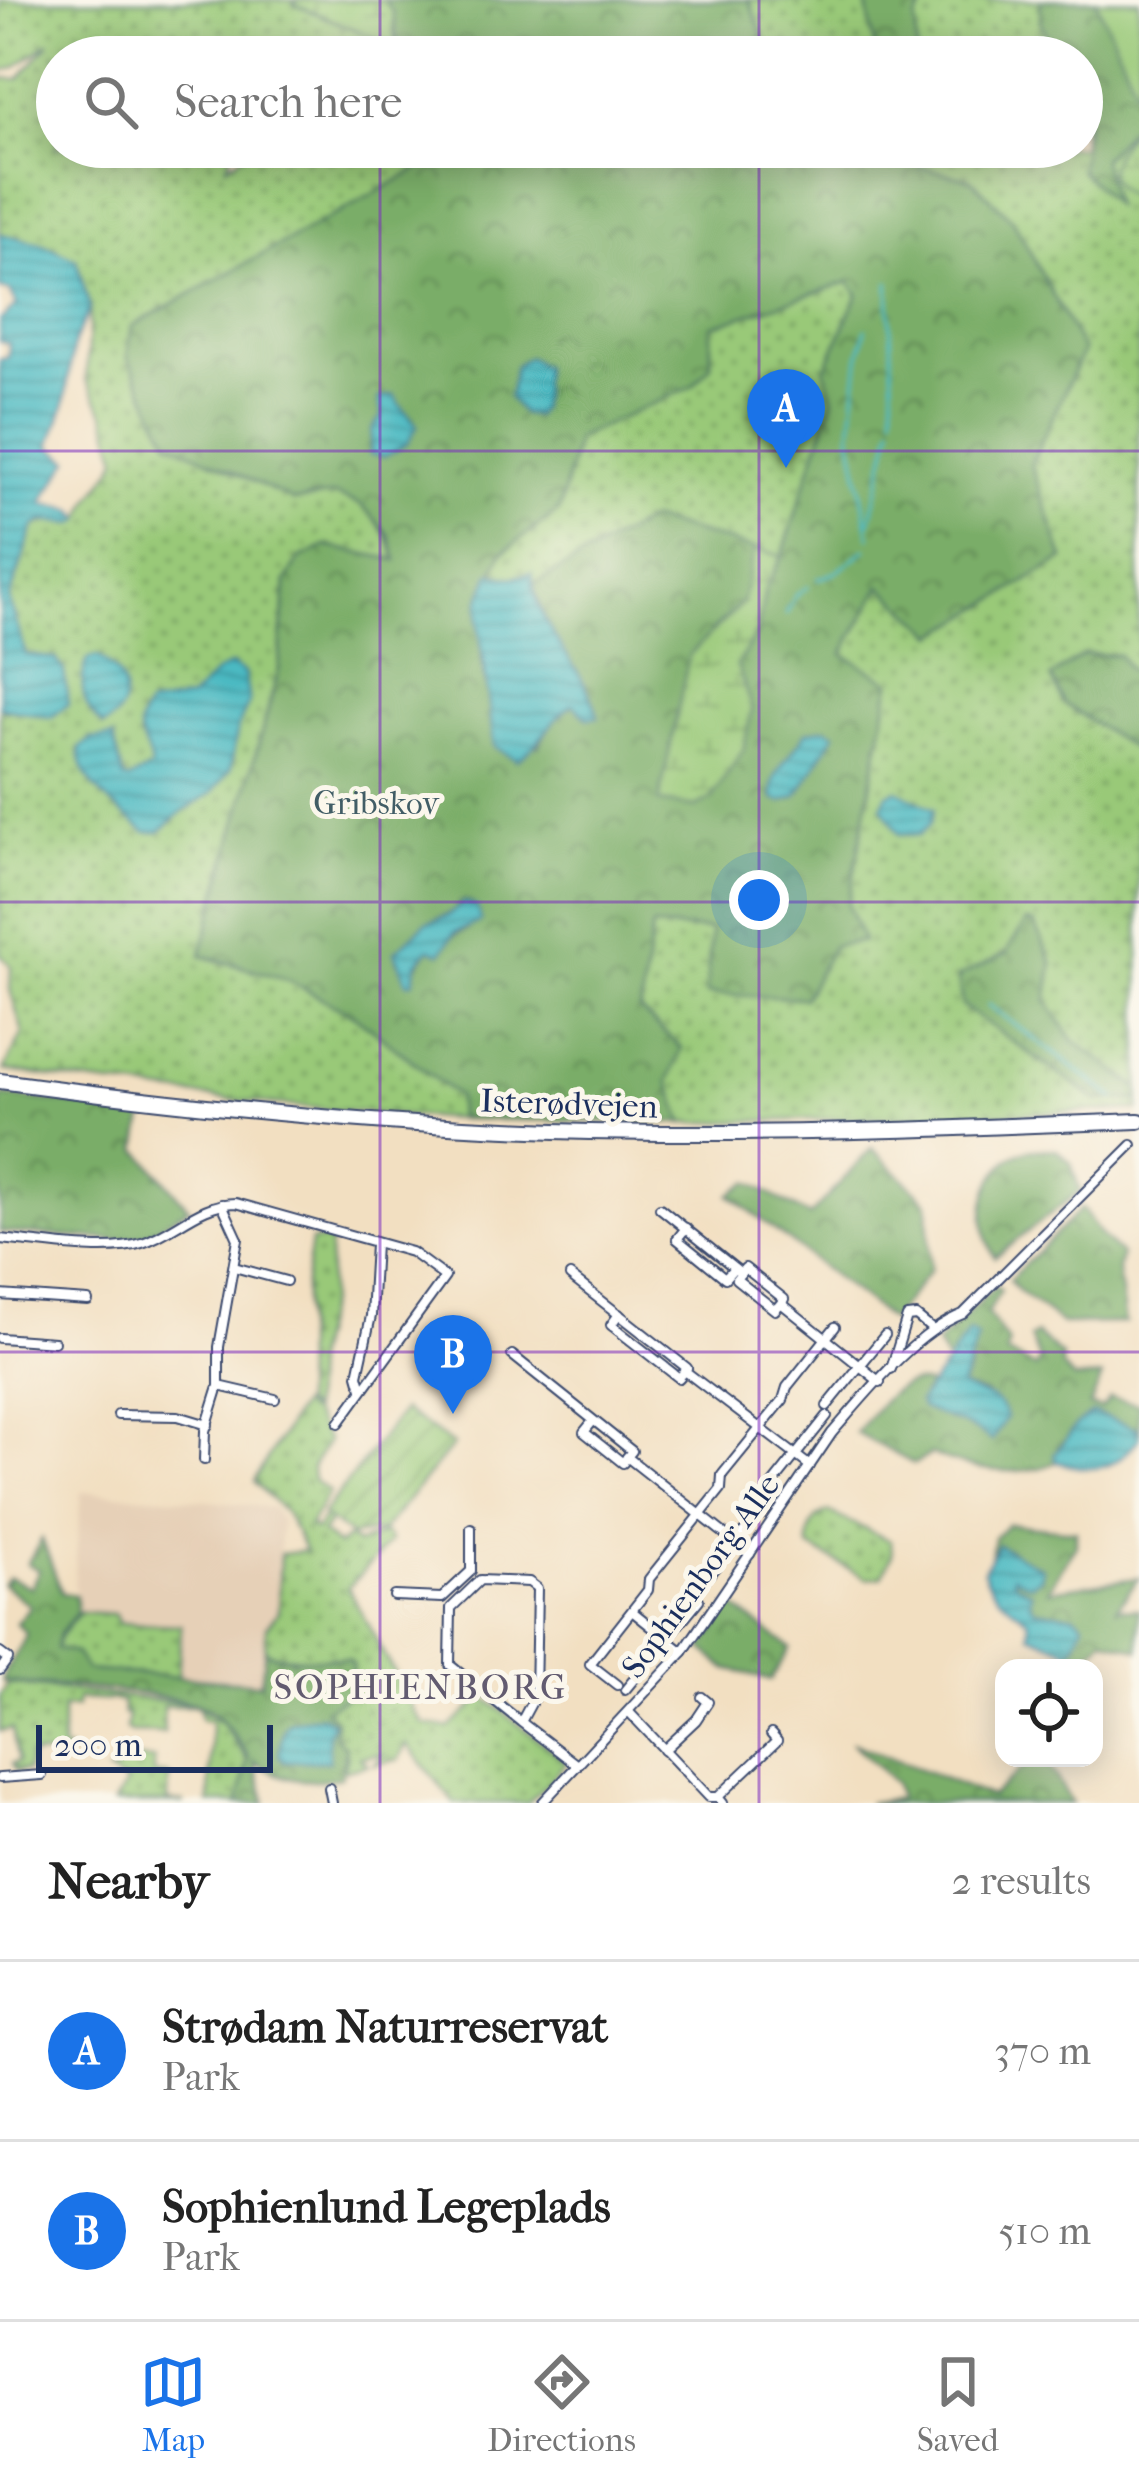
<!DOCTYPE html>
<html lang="en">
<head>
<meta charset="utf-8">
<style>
  :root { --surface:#fff; --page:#f2f2f2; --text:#222; --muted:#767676; --line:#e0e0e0; --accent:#1a73e8 }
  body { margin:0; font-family:"IM FELL French Canon",serif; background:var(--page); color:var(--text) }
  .controls { position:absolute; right:36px; bottom:36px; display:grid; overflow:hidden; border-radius:24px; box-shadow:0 6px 30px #0003 }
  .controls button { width:108px; height:108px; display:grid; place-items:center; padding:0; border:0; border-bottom:3px solid var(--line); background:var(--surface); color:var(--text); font:60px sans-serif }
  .scale { position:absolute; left:36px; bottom:30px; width:237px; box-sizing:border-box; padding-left:12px; border:6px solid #1b2f5e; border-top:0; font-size:33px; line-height:42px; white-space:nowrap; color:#1b2f5e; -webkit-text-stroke:9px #fbf7ec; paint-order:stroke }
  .you { position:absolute; left:759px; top:900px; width:42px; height:42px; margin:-30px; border:9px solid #fff; border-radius:50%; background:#1a73e8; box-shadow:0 0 0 18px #1a73e833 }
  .badge { display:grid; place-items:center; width:78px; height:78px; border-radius:50%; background:var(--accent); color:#fff; font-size:39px; font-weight:700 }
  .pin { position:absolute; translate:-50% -99px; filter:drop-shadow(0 3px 6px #0008) }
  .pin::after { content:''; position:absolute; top:63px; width:42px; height:36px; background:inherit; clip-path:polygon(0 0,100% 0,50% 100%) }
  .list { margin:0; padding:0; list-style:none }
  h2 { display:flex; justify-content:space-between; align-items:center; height:156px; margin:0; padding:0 48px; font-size:51px }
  h2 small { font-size:39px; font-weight:400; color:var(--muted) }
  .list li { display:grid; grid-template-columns:78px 1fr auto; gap:36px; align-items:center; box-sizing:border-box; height:180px; padding:0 48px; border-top:3px solid var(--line) }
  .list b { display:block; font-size:45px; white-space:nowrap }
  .list p { margin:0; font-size:39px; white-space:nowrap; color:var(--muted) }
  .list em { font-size:39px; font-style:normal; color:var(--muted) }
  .icon { flex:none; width:66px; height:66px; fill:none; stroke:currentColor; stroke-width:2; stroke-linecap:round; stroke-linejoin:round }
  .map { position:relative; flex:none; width:1139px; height:1803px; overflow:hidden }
  .search { position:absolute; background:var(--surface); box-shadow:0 6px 30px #0003; left:36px; right:36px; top:36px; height:132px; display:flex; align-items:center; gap:30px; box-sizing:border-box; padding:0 42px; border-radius:66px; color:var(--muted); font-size:45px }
  .sheet { height:516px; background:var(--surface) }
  nav { display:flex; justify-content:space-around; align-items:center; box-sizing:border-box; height:168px; border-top:3px solid var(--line); background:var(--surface); font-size:33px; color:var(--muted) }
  nav a { display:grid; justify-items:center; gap:6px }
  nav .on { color:var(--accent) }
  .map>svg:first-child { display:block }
  .built { fill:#e6d0b7 }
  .grass { fill:url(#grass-dots); stroke:#5a7c6b; stroke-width:3; fill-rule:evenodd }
  .forest { fill:url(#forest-crowns); stroke:#4a6e63; stroke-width:3; fill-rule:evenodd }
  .wetland { fill:url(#wetland-marsh); stroke:#5a7c6b; stroke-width:3 }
  .garden { fill:url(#garden-furrows); stroke:#5a7c6b; stroke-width:3 }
  .pitch { fill:#99c978; stroke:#5a7c6b; stroke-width:3 }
  .water { fill:url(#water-rules); stroke:#337490; stroke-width:3 }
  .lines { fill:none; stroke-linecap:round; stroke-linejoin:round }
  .stream { stroke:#4bbac2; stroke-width:3 }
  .minor-casing { stroke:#3b496d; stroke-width:12 }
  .trunk-casing { stroke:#3b496d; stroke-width:18 }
  .minor { stroke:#fff; stroke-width:8 }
  .trunk { stroke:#fff; stroke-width:14 }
  .grid { fill:none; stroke:#7b2cbf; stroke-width:3; stroke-opacity:0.55 }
  .labels { text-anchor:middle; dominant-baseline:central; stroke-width:10; stroke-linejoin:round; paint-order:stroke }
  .park-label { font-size:33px; fill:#415d66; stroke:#fbf7ec }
  .street-label { font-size:33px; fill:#1b2f5e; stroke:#fbf7ec }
  .neighbourhood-label { font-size:36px; letter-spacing:3px; fill:#625b70; stroke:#fbf7ec }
</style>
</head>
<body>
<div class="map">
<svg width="1139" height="1803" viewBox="0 0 1139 1803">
  <defs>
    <pattern id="grass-dots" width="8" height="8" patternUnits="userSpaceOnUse" patternTransform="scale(3)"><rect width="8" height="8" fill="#99c978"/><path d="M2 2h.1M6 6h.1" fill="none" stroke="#7ca466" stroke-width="1.8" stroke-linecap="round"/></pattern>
    <pattern id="forest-crowns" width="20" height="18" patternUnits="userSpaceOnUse" patternTransform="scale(3)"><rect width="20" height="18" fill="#7aad68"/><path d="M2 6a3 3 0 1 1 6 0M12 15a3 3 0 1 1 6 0" fill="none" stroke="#638d59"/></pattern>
    <pattern id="wetland-marsh" width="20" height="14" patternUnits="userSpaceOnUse" patternTransform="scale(3)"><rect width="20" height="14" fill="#99c978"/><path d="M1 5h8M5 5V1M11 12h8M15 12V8" fill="none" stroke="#7ca466"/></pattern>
    <pattern id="garden-furrows" width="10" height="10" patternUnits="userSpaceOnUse" patternTransform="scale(3)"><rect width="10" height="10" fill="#99c978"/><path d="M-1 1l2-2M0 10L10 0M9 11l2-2" fill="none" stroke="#7ca466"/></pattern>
    <pattern id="water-rules" width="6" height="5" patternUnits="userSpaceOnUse" patternTransform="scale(3)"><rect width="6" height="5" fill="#4bbac2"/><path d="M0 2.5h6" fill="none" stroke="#3e98a1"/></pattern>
  </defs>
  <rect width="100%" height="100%" fill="#fbf7ec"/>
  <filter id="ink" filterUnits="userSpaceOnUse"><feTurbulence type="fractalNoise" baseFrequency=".00833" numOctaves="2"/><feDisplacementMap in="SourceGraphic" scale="24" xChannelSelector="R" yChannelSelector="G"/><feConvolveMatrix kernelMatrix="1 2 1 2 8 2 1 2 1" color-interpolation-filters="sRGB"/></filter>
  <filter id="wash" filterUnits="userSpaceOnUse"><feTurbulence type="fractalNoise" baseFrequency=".004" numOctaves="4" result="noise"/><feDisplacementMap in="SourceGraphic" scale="48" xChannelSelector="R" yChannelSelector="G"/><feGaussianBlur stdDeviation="2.7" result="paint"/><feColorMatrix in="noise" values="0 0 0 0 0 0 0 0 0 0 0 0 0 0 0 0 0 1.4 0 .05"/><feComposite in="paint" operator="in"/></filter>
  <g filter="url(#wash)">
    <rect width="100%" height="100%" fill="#f2dfc1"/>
    <!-- built -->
    <path class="built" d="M81,1492L181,1498L273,1508L281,1521L276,1614L264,1685L178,1681L48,1651L80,1612L74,1585Z"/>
    <!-- grass -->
    <g class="grass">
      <path d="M0,0H292L295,5L335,0H1139V1110L684,1123L677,1105L449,1090L457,1096L458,1119C305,1110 155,1093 4,1070L23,1033L10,990L11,966L0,954V707L6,711L56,659L26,655L9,600L34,526C47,519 66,522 82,519C89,494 108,481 118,458L105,414L86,380L90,308L76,259L0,234V78L19,79L50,42L14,68L0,72ZM397,52L406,57H1082V147H236L246,153L227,165L234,147H57V57H399ZM430,361L377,729L344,1009L286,979L201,956L279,669L286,582L326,546L397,562C389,533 367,497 333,495C320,495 306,499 293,501Z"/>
      <path d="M330,1240L328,1300L313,1361L311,1411L302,1404L304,1288L311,1241Z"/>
      <path d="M300,1405L312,1414L328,1441L312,1467L313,1480L329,1492L309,1526L316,1530L330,1507L337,1513L322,1533L338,1546L348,1537L357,1544L384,1533L391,1541L348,1588L415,1712L424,1724L449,1728L484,1697L567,1762L528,1803H454L407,1744L398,1760L375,1764L383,1754L360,1757L368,1765L342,1771L347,1757L325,1711L332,1657C320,1662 275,1656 265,1650L266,1627L278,1612L280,1554L305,1551L286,1514L254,1481Z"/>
      <path d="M829,1512L891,1541L892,1555L882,1576L866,1578L809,1547C807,1533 813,1514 829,1512Z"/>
      <path d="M80,1612L115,1614L118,1623L181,1625L178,1681L84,1673L48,1651Z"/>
      <path d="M8,1684L194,1704L222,1723L249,1762L241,1803H209L211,1721L202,1720L197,1706H163L164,1733L130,1732L126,1729L128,1715L123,1714L122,1701L77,1699V1707L62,1708V1750L69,1751V1756L30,1755L27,1771H16L12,1764L18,1762L12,1729L0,1731V1696Z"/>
      <path d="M118,1758L154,1760V1774L169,1775L168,1802L185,1803H114L126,1783L108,1773L117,1770Z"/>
    </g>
    <!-- forest -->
    <g class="forest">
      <path d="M384,0H749L771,57H399L393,13Z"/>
      <path d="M866,0H928L916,19L917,57H876Z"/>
      <path d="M1041,0H1096L1139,95V118L1102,159L1113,204L1080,170L1085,126L1082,57H1056L1040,21Z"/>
      <path d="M431,147H841L893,162L891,147H919L920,167L971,179L1013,220L1083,351L1031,464L1064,559L936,635L881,586L843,654L891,682L848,905L863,941L833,946L804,998L706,994L711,930L652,927L640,1011L682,1048L669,1081L684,1123L458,1119L457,1096L355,1016L286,979L201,955L279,669L286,582L299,559L326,546L397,560L389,534L361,505L335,495L294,501L169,441L127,356L132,326L435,160ZM849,282L858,294L825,370L833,399L782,556L765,589L757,632L737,665L752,710L696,807L659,802L685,688L714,629L742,603L755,549L650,519L533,585L574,704L554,717L538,747L487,690L482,662L480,602L502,553L559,511L577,438L693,386L711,365V326ZM457,911L469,928L429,949L413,972L395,952L426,923Z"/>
      <path d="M1084,654L1119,655L1129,669L1139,674V753L1064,704L1051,677Z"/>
      <path d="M1026,922L1035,924L1053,964L1047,1001L1073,1040L1139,1088V1100H1096L962,1006L958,977L1005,954Z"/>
      <path d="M0,1095L145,1113L138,1149L189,1208L143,1236L116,1240L0,1232Z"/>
      <path d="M872,1148L928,1202L930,1270L891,1321L730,1195L748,1182L810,1216Z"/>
      <path d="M1056,1149L1071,1163L1080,1191L995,1257C973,1223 984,1163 1027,1150C1035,1148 1047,1150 1056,1149Z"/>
      <path d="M1082,1208L1101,1236L1121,1255L1118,1270L1125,1323L1062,1324L1018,1291L1009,1280Z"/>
      <path d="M996,1286L1001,1291L987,1313L1009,1343L1006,1353L1036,1368L1039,1359L1030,1338L1036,1334L1062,1356V1367L1074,1379L1102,1377L1090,1406L1102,1408L1110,1398L1139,1404V1436L1136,1427L1078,1423L1055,1454L1057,1462C1022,1479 967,1470 932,1454L914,1464L856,1433C875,1411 897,1373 930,1385L923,1394L947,1419L972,1426L991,1440L986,1394L961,1388L970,1367L965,1338L949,1366L937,1344Z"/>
      <path d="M1008,1524L1076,1531V1545L1048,1590L1139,1578L1117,1608L1139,1609V1650L1104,1639L1092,1651L1076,1658L1067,1650L1075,1646L1046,1611L1035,1609L1030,1602L1031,1593L1013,1582L998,1545L990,1560L994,1538Z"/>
      <path d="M42,1539L62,1593L75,1595L77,1613L59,1634L56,1649L76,1653L86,1670L261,1683L265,1650C285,1663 324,1656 348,1659L353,1664L349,1695L325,1709L335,1720V1736L346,1747L341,1777C306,1784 284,1782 254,1761L266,1803H239L248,1756C237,1740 227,1723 211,1711C182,1691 46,1686 3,1682C3,1665 22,1651 26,1634L16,1623L30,1606L3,1584L9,1577L31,1587L39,1570L27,1564Z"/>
      <path d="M732,1605L790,1648L771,1680L727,1669L702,1649Z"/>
      <path d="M851,1742L991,1797L1033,1758H1044L1072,1803H867L899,1798L895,1783Z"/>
    </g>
    <!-- wetland -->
    <g class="wetland">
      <path d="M296,0H384L393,13L395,46L295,5Z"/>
      <path d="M1139,122V199C1087,183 1115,149 1139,122Z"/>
      <path d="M755,549L782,556L765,589L757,632L737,665L752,710L743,750L711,799L696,807L659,802L689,655L742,603Z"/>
    </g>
    <!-- garden -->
    <path class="garden" d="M403,1410L453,1445L382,1531L351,1536L322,1515Z"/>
    <!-- pitch -->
    <path class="pitch" d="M1096,0H1139V95Z"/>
    <!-- water -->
    <g class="water">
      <path d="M0,234L41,243L76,259L90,308L74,342L64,407L50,446L70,460L42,503L73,509L82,519L75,524L43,521L34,526L9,599L26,655L56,659L64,670L68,704L51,718L0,707V359L8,358L9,343L0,342V320L17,305L10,291L0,289Z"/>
      <path d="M528,357L543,367L540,407L535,416L523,414L509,398L515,366Z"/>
      <path d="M394,395C400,409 410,414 417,426L407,444L384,457L370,454L372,430L382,415L379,398Z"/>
      <path d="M491,573L511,578L532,573C534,631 585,664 598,717L588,718L573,704C549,720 542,744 517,760L494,746L479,623L480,601Z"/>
      <path d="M97,656C126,672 137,707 104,726C83,710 77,685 88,659Z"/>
      <path d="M231,665L244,673L249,702L238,727L230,770L212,793L183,811L159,832H146C122,812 76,782 80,748L91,739L113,737L124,779L129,780L151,768C149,740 127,737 148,706L190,699L217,672Z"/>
      <path d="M825,728L835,733L797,796L782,802L774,799C767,772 794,755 806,732Z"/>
      <path d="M897,790L934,809L930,824L919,835L899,834L882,806L888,794Z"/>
      <path d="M464,902L477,907L481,921L454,933L441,953L429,949L417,963L413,982H407L395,952L426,923L448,916Z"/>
      <path d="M969,1332L977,1338L961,1387C981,1398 996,1392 1006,1417L992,1441C971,1424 946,1419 922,1408L919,1402Z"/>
      <path d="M1093,1413L1136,1428L1139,1438C1114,1471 1096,1474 1057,1462L1054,1455L1078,1423Z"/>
      <path d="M998,1545L1042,1568L1040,1577L1030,1585L1013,1576V1582L1031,1593L1030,1602L1035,1609L1075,1615L1084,1623L1075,1646L1067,1650L1030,1634L1029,1620C1010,1604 990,1596 983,1571Z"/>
      <path d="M321,1715L332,1722L328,1734L329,1761H284L279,1755L283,1730L288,1722Z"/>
    </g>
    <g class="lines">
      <!-- stream -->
      <g class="stream">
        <path d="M889,282L894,415"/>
        <path d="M866,329L859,358L851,435L870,537"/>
        <path d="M870,522L893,425"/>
        <path d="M818,579L837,572L866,549"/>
        <path d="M786,614L796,595L808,587"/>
        <path d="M988,1005L1116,1099"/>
      </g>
    </g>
  </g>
  <g filter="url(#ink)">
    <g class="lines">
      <!-- minor casing -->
      <g class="minor-casing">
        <g id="minor">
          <path d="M660,1208L741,1273"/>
          <path d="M686,1228L677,1239L725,1278L734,1268"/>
          <path d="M0,1239C39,1242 106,1255 142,1243C176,1232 199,1203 236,1203L411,1252L445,1277L339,1423"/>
          <path d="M234,1267L286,1281"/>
          <path d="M570,1276L687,1368L685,1371L810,1466"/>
          <path d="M0,1295L88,1301"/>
          <path d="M781,1303L775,1310L736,1279L745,1268L784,1299L781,1303L880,1382"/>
          <path d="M619,1314L611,1325L679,1378L685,1371"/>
          <path d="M0,1338L54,1342"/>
          <path d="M512,1355L632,1451L627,1457L750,1554"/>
          <path d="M891,1369L907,1317L916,1316L933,1330"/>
          <path d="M219,1386L275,1399"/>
          <path d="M362,1389L358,1375L371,1316L375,1244"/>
          <path d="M827,1406L885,1335"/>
          <path d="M118,1415L178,1416L208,1425"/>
          <path d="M593,1421L584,1432L623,1463L627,1457"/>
          <path d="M204,1460L205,1431L219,1386V1347L238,1239L222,1204"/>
          <path d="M767,1491L827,1416"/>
          <path d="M699,1587L767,1504"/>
          <path d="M394,1596L442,1598L471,1571V1528"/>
          <path d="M632,1611L683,1652"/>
          <path d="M0,1653L8,1659L0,1670"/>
          <path d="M617,1685L590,1664L648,1590L649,1579L721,1489L722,1475L783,1400L787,1387L835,1327"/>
          <path d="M625,1690L699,1600"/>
          <path d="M629,1712L709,1797H718L723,1803"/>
          <path d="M521,1722L450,1665L451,1608L480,1580L529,1582L537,1588L535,1696L521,1722L577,1765"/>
          <path d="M664,1750L696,1720L708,1702L702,1697"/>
          <path d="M0,1778L42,1775"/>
          <path d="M329,1788L332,1803"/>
          <path d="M718,1797L777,1741L771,1734"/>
          <path d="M542,1803L683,1652L832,1433C866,1394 914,1333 963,1314L1132,1145"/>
        </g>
      </g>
      <!-- trunk casing -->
      <g class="trunk-casing">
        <path id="trunk" d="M0,1081C184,1106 369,1125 555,1131C750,1137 944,1129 1139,1121"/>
      </g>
      <!-- minor -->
      <use href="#minor" class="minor"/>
      <!-- trunk -->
      <use href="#trunk" class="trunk"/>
    </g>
  </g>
  <!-- grid -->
  <path class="grid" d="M380,0V57M759,0V57M380,147V1803M759,147V1803M0,451H1139M0,902H1139M0,1352H1139"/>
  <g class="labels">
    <!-- park labels -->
    <g class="park-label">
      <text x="376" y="803">Gribskov</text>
    </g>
    <!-- street labels -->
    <g class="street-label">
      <text transform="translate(569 1104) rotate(2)">Isterødvejen</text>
      <text transform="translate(701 1576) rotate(-54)">Sophienborg Alle</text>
    </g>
    <!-- neighbourhood labels -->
    <g class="neighbourhood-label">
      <text x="421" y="1687">SOPHIENBORG</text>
    </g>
  </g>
</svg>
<div class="controls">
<button><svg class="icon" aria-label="locate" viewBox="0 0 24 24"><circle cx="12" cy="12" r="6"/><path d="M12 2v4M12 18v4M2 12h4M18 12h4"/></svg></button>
</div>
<div class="scale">200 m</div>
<div class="you"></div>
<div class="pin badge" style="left:786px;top:468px">A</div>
<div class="pin badge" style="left:453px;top:1414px">B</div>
<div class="search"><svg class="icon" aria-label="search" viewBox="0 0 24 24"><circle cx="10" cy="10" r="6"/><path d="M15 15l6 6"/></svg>Search here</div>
</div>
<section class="sheet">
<h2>Nearby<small>2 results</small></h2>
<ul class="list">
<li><span class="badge">A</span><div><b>Strødam Naturreservat</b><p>Park</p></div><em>370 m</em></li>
<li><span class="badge">B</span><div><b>Sophienlund Legeplads</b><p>Park</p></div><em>510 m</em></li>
</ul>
</section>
<nav>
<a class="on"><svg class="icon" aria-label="map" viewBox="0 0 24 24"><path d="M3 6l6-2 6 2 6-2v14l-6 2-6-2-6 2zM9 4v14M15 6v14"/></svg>Map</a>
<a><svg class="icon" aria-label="directions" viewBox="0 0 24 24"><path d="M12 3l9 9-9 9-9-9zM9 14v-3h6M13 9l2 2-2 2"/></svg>Directions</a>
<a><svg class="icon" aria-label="saved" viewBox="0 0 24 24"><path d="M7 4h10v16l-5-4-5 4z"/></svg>Saved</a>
</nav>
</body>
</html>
